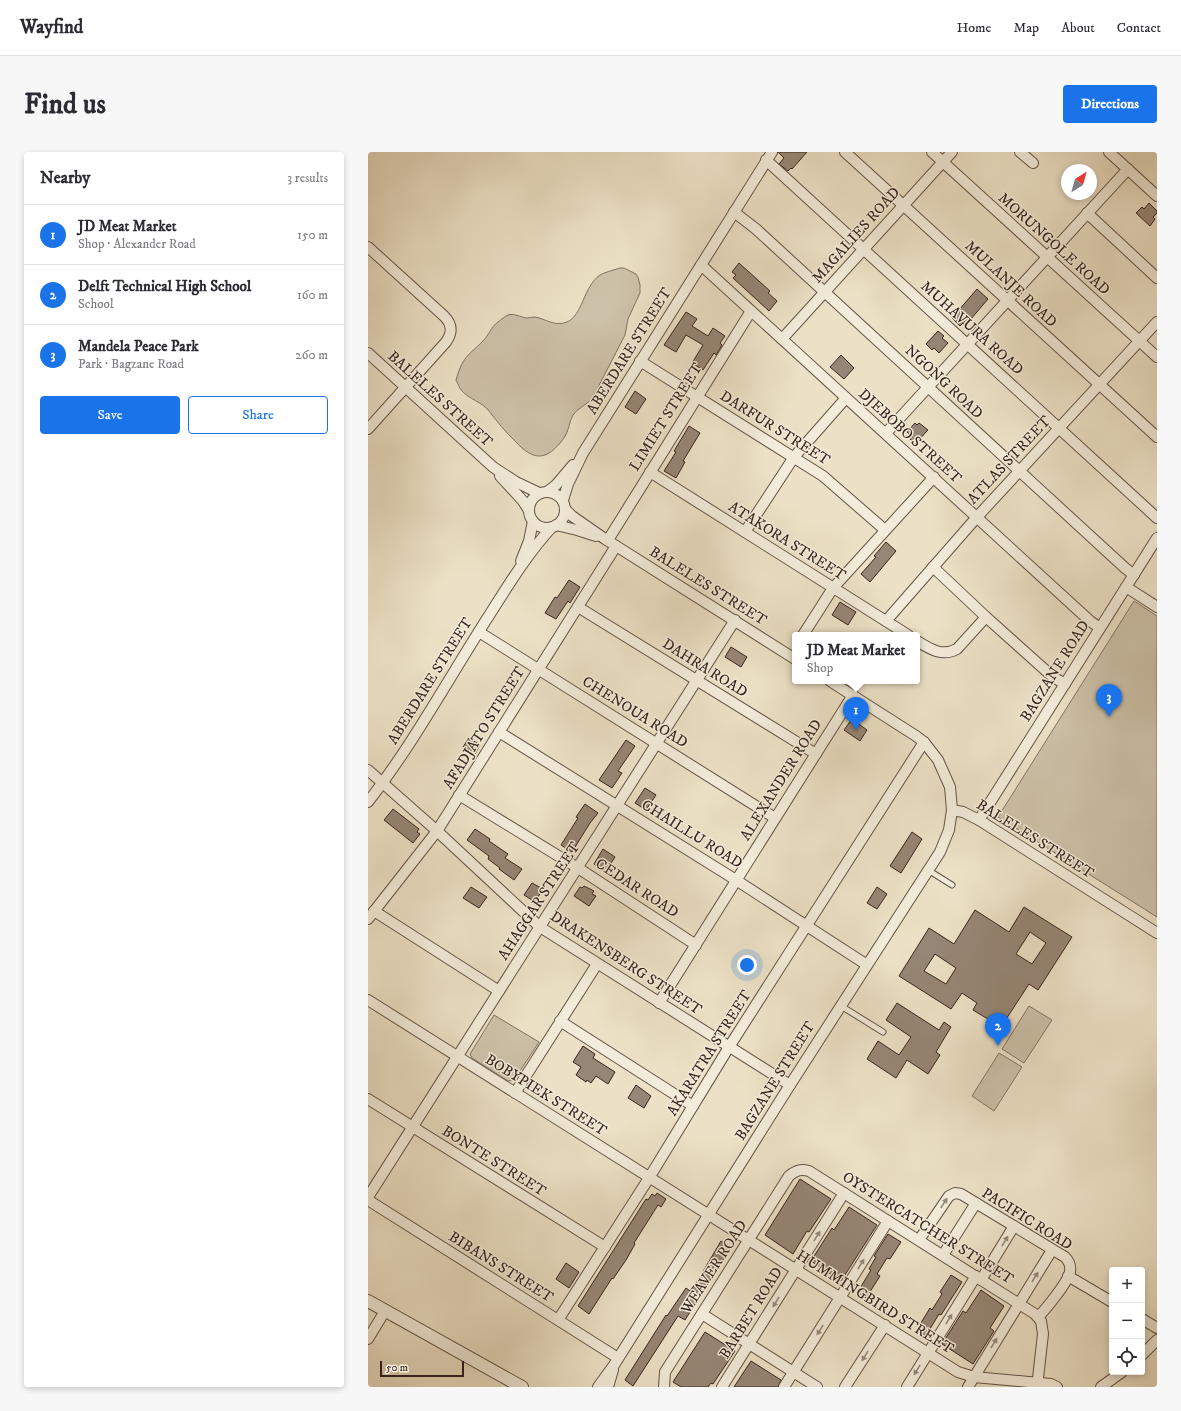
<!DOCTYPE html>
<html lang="en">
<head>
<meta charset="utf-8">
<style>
  :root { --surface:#fff; --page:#f7f7f7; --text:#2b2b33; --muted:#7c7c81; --line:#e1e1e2; --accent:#1a73e8 }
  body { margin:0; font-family:"IM FELL DW Pica",serif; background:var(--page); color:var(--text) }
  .controls { position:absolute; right:12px; bottom:12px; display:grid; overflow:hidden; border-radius:4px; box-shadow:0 2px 6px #0003 }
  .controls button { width:36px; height:36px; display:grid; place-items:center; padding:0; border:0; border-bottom:1px solid var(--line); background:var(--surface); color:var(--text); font:20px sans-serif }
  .compass { position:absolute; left:693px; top:12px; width:36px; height:36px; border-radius:50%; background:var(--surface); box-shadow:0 2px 6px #0003; rotate:37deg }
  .scale { position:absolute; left:12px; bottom:10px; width:84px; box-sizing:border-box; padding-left:4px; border:2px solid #38241d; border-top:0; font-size:11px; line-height:14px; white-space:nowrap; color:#38241d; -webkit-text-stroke:3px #f3ecda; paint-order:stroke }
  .you { position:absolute; left:379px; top:813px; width:14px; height:14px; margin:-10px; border:3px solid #fff; border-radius:50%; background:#1a73e8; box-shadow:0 0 0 6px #1a73e833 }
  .badge { display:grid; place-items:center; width:26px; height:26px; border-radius:50%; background:var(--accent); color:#fff; font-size:13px; font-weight:700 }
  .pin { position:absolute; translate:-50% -33px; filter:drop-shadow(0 1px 2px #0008) }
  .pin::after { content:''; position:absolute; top:21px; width:14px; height:12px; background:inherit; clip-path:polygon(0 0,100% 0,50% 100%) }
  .popup { position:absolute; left:424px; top:480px; width:128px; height:52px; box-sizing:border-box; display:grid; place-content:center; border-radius:4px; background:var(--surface); filter:drop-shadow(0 1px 3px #0005); font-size:13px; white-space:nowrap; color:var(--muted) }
  .popup b { font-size:15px; color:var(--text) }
  .popup::after { content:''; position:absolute; left:50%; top:100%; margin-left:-8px; border:8px solid transparent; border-top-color:var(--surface) }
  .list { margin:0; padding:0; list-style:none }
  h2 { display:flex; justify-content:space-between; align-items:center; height:52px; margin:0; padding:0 16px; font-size:17px }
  h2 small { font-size:13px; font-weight:400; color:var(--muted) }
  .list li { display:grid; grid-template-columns:26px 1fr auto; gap:12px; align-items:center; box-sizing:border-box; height:60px; padding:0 16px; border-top:1px solid var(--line) }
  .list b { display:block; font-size:15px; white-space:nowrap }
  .list p { margin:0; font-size:13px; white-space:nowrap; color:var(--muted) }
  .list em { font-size:13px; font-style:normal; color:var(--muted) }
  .actions { display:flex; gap:8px; padding:12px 16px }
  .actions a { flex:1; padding:9px 0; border:1px solid var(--accent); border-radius:4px; text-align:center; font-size:14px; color:var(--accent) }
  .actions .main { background:var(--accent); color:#fff }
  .icon { flex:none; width:22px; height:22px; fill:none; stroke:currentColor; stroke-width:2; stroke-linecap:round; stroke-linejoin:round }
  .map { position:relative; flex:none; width:789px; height:1235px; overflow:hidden; border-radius:4px }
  header { display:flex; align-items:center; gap:24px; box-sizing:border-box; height:56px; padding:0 20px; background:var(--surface); border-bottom:1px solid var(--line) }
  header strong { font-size:19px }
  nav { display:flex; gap:22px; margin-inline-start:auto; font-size:14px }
  .intro { display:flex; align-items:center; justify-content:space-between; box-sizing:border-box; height:96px; padding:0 24px }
  h1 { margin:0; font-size:28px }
  .button { padding:10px 18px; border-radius:4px; background:var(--accent); color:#fff; font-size:14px; font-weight:700 }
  main { display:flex; gap:24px; padding:0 24px }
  aside { flex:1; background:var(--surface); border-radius:4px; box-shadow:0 2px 6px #0003 }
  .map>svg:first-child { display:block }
  .green { fill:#cdc1a9; stroke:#827263 }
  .building { fill:#968675; stroke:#38241d; fill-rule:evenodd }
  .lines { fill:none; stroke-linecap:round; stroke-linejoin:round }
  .service-casing { stroke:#655347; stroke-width:7 }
  .minor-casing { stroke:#655347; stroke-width:12 }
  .tertiary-casing { stroke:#655347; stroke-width:14 }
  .service { stroke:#f3ecda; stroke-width:5 }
  .minor { stroke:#f3ecda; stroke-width:10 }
  .tertiary { stroke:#f3ecda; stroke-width:12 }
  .oneway { fill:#96887c }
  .labels { text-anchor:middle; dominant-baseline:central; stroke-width:3; stroke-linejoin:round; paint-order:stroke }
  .street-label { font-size:15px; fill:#38241d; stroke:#f3ecda }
</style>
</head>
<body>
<header>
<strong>Wayfind</strong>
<nav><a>Home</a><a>Map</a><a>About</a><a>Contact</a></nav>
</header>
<div class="intro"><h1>Find us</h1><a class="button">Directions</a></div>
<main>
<aside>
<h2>Nearby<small>3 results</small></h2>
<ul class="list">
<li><span class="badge">1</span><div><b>JD Meat Market</b><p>Shop · Alexander Road</p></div><em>150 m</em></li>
<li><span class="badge">2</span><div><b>Delft Technical High School</b><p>School</p></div><em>160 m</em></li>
<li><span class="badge">3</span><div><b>Mandela Peace Park</b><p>Park · Bagzane Road</p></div><em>260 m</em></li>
</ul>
<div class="actions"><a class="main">Save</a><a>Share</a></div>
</aside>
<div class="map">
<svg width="789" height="1235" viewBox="0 0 789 1235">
  <rect width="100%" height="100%" fill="#ece1c6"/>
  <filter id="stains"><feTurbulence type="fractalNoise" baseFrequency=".005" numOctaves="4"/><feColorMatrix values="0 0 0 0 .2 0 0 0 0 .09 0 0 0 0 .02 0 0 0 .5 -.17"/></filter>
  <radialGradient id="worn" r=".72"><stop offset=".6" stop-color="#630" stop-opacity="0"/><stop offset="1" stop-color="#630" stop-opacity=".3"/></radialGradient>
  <!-- green -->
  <g class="green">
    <path d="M252,116H256L268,122L270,125L272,133V141L260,167L257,183L224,247C218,253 210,256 205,263C201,270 201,279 196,286C179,309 166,310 147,289C137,280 129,269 121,259C114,250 101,247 94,239C91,236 90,231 88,228C95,204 99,205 115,189C121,183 123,175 130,170C133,168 137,164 140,163C145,161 153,165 158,166C161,166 164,165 167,165C178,167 187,175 199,170C215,163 215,135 232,123C237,120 246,118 252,116Z"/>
    <path d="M766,449L789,464V765L630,665Z"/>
    <path d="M661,854L684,868L656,911L634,897Z"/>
    <path d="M126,863L171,890L146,928L140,929L104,906L102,902Z"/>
    <path d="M631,901L654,915L626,959L604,944Z"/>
  </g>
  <!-- building -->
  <g class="building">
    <path d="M410,0H439L424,17L423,16L420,19L411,12L416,6Z"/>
    <path d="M781,51L789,59V61L785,65L787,67L782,74L768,61L774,55L776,57Z"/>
    <path d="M371,111L402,139L400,141L409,149L401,159L365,126L368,123L364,120Z"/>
    <path d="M609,137L620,147L597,174L595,171L592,174L584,166Z"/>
    <path d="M318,160L329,167L324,174L340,184L345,176L357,184L352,191L354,193L348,203L346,201L335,218L324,211L335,193L318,183L308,200L296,193Z"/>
    <path d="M570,179L576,184L574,186L580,191L571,201L566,196L564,198L558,192Z"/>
    <path d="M473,203L486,216L476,227L462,215Z"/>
    <path d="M267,239L278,247L268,262L257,255Z"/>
    <path d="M547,271L549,273L551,271L560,278L547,292L539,284L541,282L539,280Z"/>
    <path d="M321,274L332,281L315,309L317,310L308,326L296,319L308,300L306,299Z"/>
    <path d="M518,390L528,399L502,430L493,422L508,405L506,404Z"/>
    <path d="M201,428L212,435L202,451L200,449L188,467L177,461L187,445L189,446Z"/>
    <path d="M472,450L488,460L480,473L464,463Z"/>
    <path d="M363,495L379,505L373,515L357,505Z"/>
    <path d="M484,567L499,578L492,589L476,578Z"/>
    <path d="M101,586L112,593L107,602L95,595Z"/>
    <path d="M258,588L267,594L250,619L254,621L244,636L231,628Z"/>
    <path d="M277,636L288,643L278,658L267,651Z"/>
    <path d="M217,652L230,661L222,671L204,700L193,693L210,666L208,665Z"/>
    <path d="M25,657L51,677L49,680L52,682L45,691L16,668Z"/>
    <path d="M107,677L122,687L121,689L140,702L137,706L154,717L146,728L131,717L132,716L120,707L121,704L99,688Z"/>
    <path d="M544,680L554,687L533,721L522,714Z"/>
    <path d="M235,697L247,705L237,720L226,712Z"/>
    <path d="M164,731L175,737L167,750L156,743Z"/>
    <path d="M216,734L226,739L224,742L228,744L221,754L206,744L212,735L214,736Z"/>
    <path d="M103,735L119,745L111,756L95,746Z"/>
    <path d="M509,735L519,742L509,757L499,751Z"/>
    <path d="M656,755L704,785L670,838L661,832L633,875L605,858L609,851L594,841L583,857L531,824L561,776L586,792L607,758L641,780ZM662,780L678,791L664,812L648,802ZM567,802L588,816L578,832L556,819Z"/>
    <path d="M529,851L571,878L576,870L583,875L568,900L572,903L560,922L539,908L528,926L499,907L510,889L531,903L543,885L518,868Z"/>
    <path d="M215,894L227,902L225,906L247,920L240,932L228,924L223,931L219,928L218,930L208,923L213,915L205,910Z"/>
    <path d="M268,933L283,944L276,956L260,946Z"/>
    <path d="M432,1027L463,1047L441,1080L439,1079L425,1102L397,1083Z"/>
    <path d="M289,1041L298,1047L293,1055L290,1053L266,1091L267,1092L258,1108L245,1127L244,1126L221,1162L210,1154L278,1047L280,1048L284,1042L287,1044Z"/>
    <path d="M481,1055L509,1073L473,1129L443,1109L464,1076L466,1078Z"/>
    <path d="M520,1082L533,1090L522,1107L519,1106L509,1122L512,1124L498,1146L489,1141L503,1118L501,1117L508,1105L506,1104Z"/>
    <path d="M353,1089L363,1095L317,1168L310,1164L265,1234L257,1228L298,1163L299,1164L318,1136L322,1139L330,1128Z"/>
    <path d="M198,1111L211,1120L201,1136L188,1127Z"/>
    <path d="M583,1123L594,1130L573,1163L571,1162L557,1185L548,1179L562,1156L564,1158L574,1142L572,1140Z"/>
    <path d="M613,1138L636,1154L622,1176L626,1179L605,1212L574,1192L595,1159L598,1161Z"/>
    <path d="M337,1180L367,1199L345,1232L343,1231L340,1235H313L305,1230Z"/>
    <path d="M383,1209L413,1228L410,1235H366Z"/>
  </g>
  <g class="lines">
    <!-- service casing -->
    <g class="service-casing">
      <g id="service">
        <path d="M560,718L584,733"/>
        <path d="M473,854L515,880"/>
      </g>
    </g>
    <!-- minor casing -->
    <g class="minor-casing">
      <g id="minor">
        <path d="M477,0L789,285"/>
        <path d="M564,0L789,205"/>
        <path d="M652,0L665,11"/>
        <path d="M741,0L789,44"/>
        <path d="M398,8L789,366"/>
        <path d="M366,60L388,77L757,416L766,423"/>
        <path d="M719,61L789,126"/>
        <path d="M0,95L76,164C84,172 85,180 78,190L0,277"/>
        <path d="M333,113L722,469L732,476"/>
        <path d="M414,187L584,0"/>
        <path d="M0,201L125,315L148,330L171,341"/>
        <path d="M272,209L455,324L517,378"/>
        <path d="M518,281L760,17"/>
        <path d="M282,320L540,483"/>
        <path d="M132,324L155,349L160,357"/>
        <path d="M180,339L188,333L205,313"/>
        <circle cx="179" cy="358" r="18"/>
        <path d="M195,348L200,332L215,301L404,0"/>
        <path d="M197,357L204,364L237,387L427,507"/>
        <path d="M188,373L209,378L228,384"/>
        <path d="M377,380L426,305L478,246"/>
        <path d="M240,388L383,159"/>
        <path d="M153,409L161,389L165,369"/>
        <path d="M565,415L618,465L685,525L697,532"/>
        <path d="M758,435L789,455"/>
        <path d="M210,455L448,602"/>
        <path d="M518,469L609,365L789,170"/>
        <path d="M111,480L407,666"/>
        <path d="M435,483L465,436L566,325"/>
        <path d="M549,489C562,497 574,505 589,497L618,465"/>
        <path d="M131,580L368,728L499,813"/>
        <path d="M0,618L69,679L172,775L422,933"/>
        <path d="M91,643L210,716L328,793"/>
        <path d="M0,650C46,591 82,524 122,462C141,432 160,401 184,375"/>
        <path d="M584,658L595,660L611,668L789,781"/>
        <path d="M611,668L789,386"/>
        <path d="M6,759L131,839"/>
        <path d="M0,767L69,679L248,394"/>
        <path d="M0,848L590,1220L606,1225L683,1232L689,1235"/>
        <path d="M291,851L485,543"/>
        <path d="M192,869L325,954"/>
        <path d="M147,941L229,812"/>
        <path d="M0,947L237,1095"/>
        <path d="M0,1045L367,468"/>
        <path d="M0,1048L250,1206"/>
        <path d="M551,1088L581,1044L587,1041L593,1042L697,1105C701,1109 703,1114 702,1120C700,1130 678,1157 670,1165"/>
        <path d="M575,1103L608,1051"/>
        <path d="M700,1124L744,1150"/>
        <path d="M613,1128L646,1074"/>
        <path d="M334,1162L449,1235"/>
        <path d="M774,1167L789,1176"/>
        <path d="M190,1168L281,1026L361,895L556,590"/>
        <path d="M0,1187L17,1159"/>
        <path d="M774,1203L789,1188"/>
        <path d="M230,1235L246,1213L422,933L572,700L581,678L584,658L582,635L570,608L556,590L548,584L462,529"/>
        <path d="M240,1235L245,1218"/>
        <path d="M296,1235L297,1220L421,1024C428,1018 433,1017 441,1019L667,1162L673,1169L675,1182L669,1235"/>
        <path d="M354,1235L476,1041"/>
        <path d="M416,1235L520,1069"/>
        <path d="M477,1235L517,1173"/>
        <path d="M539,1235L608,1124"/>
        <path d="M600,1235L684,1098"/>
        <path d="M733,1235L754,1220"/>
      </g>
    </g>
    <!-- tertiary casing -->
    <g class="tertiary-casing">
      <path id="tertiary" d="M0,1149L154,1235"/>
    </g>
    <!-- service -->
    <use href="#service" class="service"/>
    <!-- minor -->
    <use href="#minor" class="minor"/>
    <!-- tertiary -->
    <use href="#tertiary" class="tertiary"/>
  </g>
  <!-- one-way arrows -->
  <defs><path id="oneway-solid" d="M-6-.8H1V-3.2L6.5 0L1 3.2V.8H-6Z"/></defs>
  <g class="oneway">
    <use href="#oneway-solid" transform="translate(576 1051) rotate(-57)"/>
    <use href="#oneway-solid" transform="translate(449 1084) rotate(-58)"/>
    <use href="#oneway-solid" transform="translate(637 1089) rotate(-59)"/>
    <use href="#oneway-solid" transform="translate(493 1112) rotate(-58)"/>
    <use href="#oneway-solid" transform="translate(667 1125) rotate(-58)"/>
    <use href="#oneway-solid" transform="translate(408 1150) rotate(122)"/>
    <use href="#oneway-solid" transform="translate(581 1167) rotate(-58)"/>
    <use href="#oneway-solid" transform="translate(452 1178) rotate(122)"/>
    <use href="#oneway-solid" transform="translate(626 1191) rotate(-59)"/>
    <use href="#oneway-solid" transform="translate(497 1204) rotate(122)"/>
    <use href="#oneway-solid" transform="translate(549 1218) rotate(122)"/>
  </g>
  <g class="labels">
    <!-- street labels -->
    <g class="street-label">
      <text transform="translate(488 83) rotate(-48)">MAGALIES ROAD</text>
      <text transform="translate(686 92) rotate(42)">MORUNGOLE ROAD</text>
      <text transform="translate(643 132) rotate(43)">MULANJE ROAD</text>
      <text transform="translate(604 176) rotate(42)">MUHAVURA ROAD</text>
      <text transform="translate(261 199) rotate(-58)">ABERDARE STREET</text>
      <text transform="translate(576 230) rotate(43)">NGONG ROAD</text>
      <text transform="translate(72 247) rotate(42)">BALELES STREET</text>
      <text transform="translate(298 265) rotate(-58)">LIMIET STREET</text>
      <text transform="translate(407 276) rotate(32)">DARFUR STREET</text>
      <text transform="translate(542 284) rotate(42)">DJEBOBO STREET</text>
      <text transform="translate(641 308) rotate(-47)">ATLAS STREET</text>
      <text transform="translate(419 389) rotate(32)">ATAKORA STREET</text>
      <text transform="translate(340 434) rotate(32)">BALELES STREET</text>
      <text transform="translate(337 516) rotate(32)">DAHRA ROAD</text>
      <text transform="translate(687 519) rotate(-58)">BAGZANE ROAD</text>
      <text transform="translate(62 529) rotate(-58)">ABERDARE STREET</text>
      <text transform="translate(267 560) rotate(32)">CHENOUA ROAD</text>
      <text transform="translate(116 576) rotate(-58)">AFADJATO STREET</text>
      <text transform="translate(413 628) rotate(-58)">ALEXANDER ROAD</text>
      <text transform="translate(324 682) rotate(32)">CHAILLU ROAD</text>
      <text transform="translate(667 687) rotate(32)">BALELES STREET</text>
      <text transform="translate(269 736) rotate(33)">CEDAR ROAD</text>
      <text transform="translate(171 749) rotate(-57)">AHAGGAR STREET</text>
      <text transform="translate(258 811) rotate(33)">DRAKENSBERG STREET</text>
      <text transform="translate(341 901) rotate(-58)">AKARATRA STREET</text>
      <text transform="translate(407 929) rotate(-58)">BAGZANE STREET</text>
      <text transform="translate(178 943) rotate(32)">BOBYPIEK STREET</text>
      <text transform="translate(126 1009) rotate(32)">BONTE STREET</text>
      <text transform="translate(659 1067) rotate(32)">PACIFIC ROAD</text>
      <text transform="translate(560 1076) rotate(32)">OYSTERCATCHER STREET</text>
      <text transform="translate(133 1115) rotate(32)">BIBANS STREET</text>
      <text transform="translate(346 1115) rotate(-57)">WEAVER ROAD</text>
      <text transform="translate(507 1150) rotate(32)">HUMMINGBIRD STREET</text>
      <text transform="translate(383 1161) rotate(-58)">BARBET ROAD</text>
    </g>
  </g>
  <rect width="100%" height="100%" filter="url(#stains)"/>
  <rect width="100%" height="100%" fill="url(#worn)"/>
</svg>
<div class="controls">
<button>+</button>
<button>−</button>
<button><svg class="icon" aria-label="locate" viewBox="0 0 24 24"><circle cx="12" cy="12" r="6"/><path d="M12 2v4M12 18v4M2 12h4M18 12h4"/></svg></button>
</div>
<svg class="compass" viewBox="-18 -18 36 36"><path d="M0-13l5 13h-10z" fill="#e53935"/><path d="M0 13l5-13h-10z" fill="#7c7c81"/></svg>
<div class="scale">50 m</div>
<div class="you"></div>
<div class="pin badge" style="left:488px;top:578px">1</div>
<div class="popup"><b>JD Meat Market</b>Shop</div>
<div class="pin badge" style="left:630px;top:894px">2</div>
<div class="pin badge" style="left:741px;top:565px">3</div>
</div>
</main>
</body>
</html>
